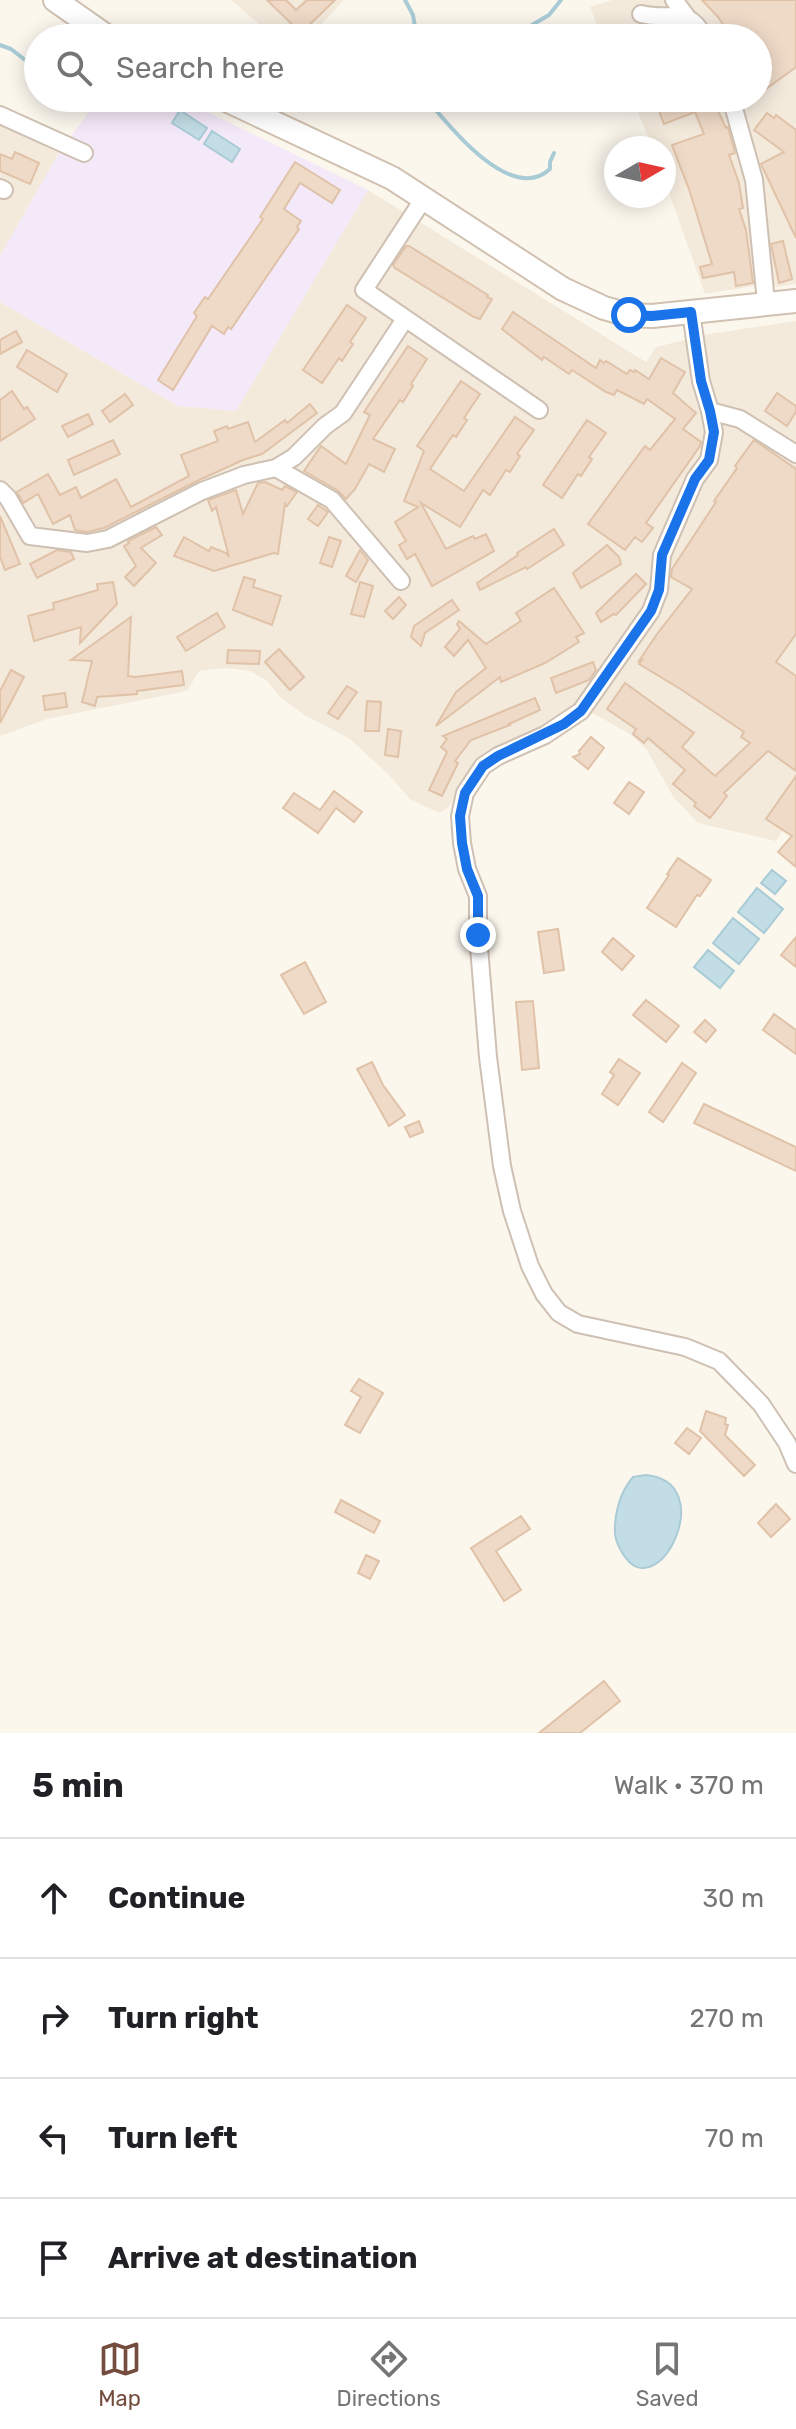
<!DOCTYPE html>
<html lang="en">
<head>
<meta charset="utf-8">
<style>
  :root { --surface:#fff; --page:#f6f6f6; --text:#202124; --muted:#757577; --line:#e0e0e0; --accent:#744d3e }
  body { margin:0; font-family:Rubik,sans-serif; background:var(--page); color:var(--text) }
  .compass { position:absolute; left:604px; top:136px; width:72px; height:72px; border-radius:50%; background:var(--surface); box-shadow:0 4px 20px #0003; rotate:81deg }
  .stop { position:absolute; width:24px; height:24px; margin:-18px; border:6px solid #1a73e8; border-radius:50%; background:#fff }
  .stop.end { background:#1a73e8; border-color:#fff; box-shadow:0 2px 8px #0008 }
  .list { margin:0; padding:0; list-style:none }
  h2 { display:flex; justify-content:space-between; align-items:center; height:104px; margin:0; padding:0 32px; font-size:34px }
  h2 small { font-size:26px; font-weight:400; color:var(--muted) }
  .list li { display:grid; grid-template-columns:52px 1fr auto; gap:24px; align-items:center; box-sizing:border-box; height:120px; padding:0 32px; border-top:2px solid var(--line) }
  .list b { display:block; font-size:30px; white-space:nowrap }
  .list em { font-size:26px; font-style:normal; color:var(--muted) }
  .icon { flex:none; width:44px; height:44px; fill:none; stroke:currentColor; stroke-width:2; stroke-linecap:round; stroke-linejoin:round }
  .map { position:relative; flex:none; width:796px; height:1733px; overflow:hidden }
  .search { position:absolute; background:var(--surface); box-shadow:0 4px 20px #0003; left:24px; right:24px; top:24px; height:88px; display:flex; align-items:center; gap:20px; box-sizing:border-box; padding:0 28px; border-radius:44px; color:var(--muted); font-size:30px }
  .sheet { height:584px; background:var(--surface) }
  nav { display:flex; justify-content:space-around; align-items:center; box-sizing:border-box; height:112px; border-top:2px solid var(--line); background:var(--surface); font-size:22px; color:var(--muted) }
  nav a { display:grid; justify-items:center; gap:4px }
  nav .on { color:var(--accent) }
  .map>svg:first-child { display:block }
  .residential { fill:#f3eadc }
  .education { fill:#f4e9f8 }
  .water { fill:#c2dde5; stroke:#a9cbd6; stroke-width:2 }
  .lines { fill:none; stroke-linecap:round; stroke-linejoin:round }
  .stream { stroke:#a9cbd6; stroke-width:4 }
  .building { fill:#efdac7; stroke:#e0c2a8; stroke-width:2 }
  .street-casing { stroke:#cec0b3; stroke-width:20 }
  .secondary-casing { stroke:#d0c1b1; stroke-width:26 }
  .street { stroke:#fff; stroke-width:16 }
  .secondary { stroke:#fff; stroke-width:22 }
  .route { stroke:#1a73e8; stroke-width:10 }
</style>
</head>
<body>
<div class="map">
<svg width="796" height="1733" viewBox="0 0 796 1733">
  <rect width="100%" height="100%" fill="#fcf7ed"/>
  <!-- residential -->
  <g class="residential">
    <path d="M231,0H344L321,25L301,38H275Z"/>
    <path d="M612,0H796V284L777,287L771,283L705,294L664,179V148H653L632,98H758V38H602L590,7Z"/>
    <path d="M0,124L59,153L0,256Z"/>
    <path d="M368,190L646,362L656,347L709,334L796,321V810L776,841L698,823L674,798L647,750L630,734L576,704L542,726L478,761L449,807L439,813L410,799L389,775L350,739L303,714L280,697L266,680L250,671L225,668L199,671L187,691L47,719L0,736V302L178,406L236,411Z"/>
  </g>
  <!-- education -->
  <path class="education" d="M99,98H179L368,190L236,411L178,406L0,302V256L59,153Z"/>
  <!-- water -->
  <g class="water">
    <path d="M180,110L207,128L199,140L172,123Z"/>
    <path d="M212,131L240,149L232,162L204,144Z"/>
    <path d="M772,870L786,881L775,894L761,883Z"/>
    <path d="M757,888L783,909L764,933L738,912Z"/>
    <path d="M733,918L759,939L739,964L713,943Z"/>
    <path d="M708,950L734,971L720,988L694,967Z"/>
    <path d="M646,1475C720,1482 659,1605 625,1557C620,1550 616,1543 615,1534C614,1514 620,1492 633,1477Z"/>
  </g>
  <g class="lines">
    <!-- stream -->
    <g class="stream">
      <path d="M405,0L413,15L417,38"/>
      <path d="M532,25L549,15L561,0"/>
      <path d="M0,45L11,49L38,70"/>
      <path d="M79,98L80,99"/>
      <path d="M426,98C448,125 511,205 550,169V162L554,153"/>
    </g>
  </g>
  <!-- building -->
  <g class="building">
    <path d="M267,0H286L296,10L307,0H335L301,33Z"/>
    <path d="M702,0H796V67L758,95V38H732L718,17Z"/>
    <path d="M654,98H712L726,128L728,127L735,153L729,155L739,183L743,208L739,209L746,230L753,283L736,286L734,272L703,278L700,267L712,264L690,192L672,145L704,134L695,112L664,124Z"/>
    <path d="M767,113L774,118L776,115L796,130V238L761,164L784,152L754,130Z"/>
    <path d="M15,152L39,163L30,184L0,171V154L12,159Z"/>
    <path d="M295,162L340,190L332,203L300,183L284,209L301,221L297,227L299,229L231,329L228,327L224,334L212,326L173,390L158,380L197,316L194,313L205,297L208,299L263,219L260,217Z"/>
    <path d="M783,241L792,279L779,283L771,244Z"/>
    <path d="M406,246H409L488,295L487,297L492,299L480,319L474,317L395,268L393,265Z"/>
    <path d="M347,305L366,318L350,342L353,344L342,361L339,358L322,383L303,370Z"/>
    <path d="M513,312L596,368L600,360L604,363L606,361L627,374L630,370L634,372L635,370L649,379L661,358L685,372L673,393L696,413L683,429L701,442L700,446L646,523L653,528L642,542L635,537L625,550L588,524L645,446L650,450L675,419L647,399L644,404L617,390L614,395L606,392L572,370L569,374L544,357L542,360L502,329Z"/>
    <path d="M16,331L22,342L0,354V340Z"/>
    <path d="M408,346L427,359L411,384L413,386L403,402L400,400L373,439L395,449L384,472L369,464L355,489L346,499L337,490L304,471L321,446L346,464L370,415L364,412Z"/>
    <path d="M27,350L67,374L57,392L17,367Z"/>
    <path d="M461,381L480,394L464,418L467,420L456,437L453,435L430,469L464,491L515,417L534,430L517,454L520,456L510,472L506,470L490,495L483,490L460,527L421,503L446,549L473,536L475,539L486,534L494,551L432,586L415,554L407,559L399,545L406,541L395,522L418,507L404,501L424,451L417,446Z"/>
    <path d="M12,391L24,409L27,407L35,419L0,441V400Z"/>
    <path d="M777,393L796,406V412L787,426L765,411Z"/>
    <path d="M125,394L133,405L110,422L102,411Z"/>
    <path d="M310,404L317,413L262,454L243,460L197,481L104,528L87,532L75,530L70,515L53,524L38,494L23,503L17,492L48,474L60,495L76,487L81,498L116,479L131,507L189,476L181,455L218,441L214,431L227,426L228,429L248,422L255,442L285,420L287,423Z"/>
    <path d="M88,414L93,424L68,437L62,426Z"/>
    <path d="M587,420L606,433L589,457L592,459L581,476L578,474L562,498L543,485Z"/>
    <path d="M113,440L120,454L74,475L68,460Z"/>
    <path d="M754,440L796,469V634L776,662L796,676V771L768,751L724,793L727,796L710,818L694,806L696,803L673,784L685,770L648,738L644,743L633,734L636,729L607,709L625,683L694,733L682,747L715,776L750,743L741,737L744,732L682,690L639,664L642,660L639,661L657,634L692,589L671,577L672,569L716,502L714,501L737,468L735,466Z"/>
    <path d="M265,482L282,490L285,486L297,492L287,506L285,504L278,554L274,553L214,571L174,556L184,537L209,551L211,547L226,553L229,557L216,507L212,511L208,500L236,490L243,514L258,483Z"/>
    <path d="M318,505L328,512L318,526L308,519Z"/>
    <path d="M0,516L20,564L5,570L0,557Z"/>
    <path d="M156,527L162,535L141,548L156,563L134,586L125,577L136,566L124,546L129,543L128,541Z"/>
    <path d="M554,529L564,545L527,569L526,567L480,590L477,583L518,555L517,553Z"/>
    <path d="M329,537L341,541L332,567L320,563Z"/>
    <path d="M607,545L619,557L621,564L581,588L573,573Z"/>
    <path d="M57,550L71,552L74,559L37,578L30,564Z"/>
    <path d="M360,550L368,560L356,582L346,576Z"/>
    <path d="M636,574L646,584L616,615L614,614L601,622L596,613Z"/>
    <path d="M244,577L255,580L253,587L281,596L272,625L233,610Z"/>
    <path d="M113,582L117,604L80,643L81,627L34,641L28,616L54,609L53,603L98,590L97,584Z"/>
    <path d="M360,582L373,586L364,617L351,614Z"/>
    <path d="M554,588L584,633L576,637L579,642L545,663L501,682L500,677L436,726L456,692L486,668L468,640L454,656L445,647L460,629L457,624L459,621L486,644L521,621L516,613Z"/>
    <path d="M399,597L406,605L393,619L385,611Z"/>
    <path d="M452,600L459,610L425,633L421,646L411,637L414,626Z"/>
    <path d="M217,613L225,627L186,651L177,637Z"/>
    <path d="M131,617L128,676L136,677L182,671L184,685L137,691V694L97,697L95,706L82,702L92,661L71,660Z"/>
    <path d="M279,649L304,677L290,690L265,662Z"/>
    <path d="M228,650L260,651L259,664L227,663Z"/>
    <path d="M593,662L596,670L589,680L556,693L551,678Z"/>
    <path d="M11,670L24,677L0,723V691Z"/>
    <path d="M347,686L357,692L338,719L328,713Z"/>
    <path d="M65,693L67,707L45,710L43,696Z"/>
    <path d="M535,698L540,710L509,724L510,725L471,740L455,761L458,763L442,796L429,790L447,752L441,747L447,739L443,736Z"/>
    <path d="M367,701L381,702L379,731H365Z"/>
    <path d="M388,729L401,731L398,757L385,755Z"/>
    <path d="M591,737L604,748L588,769L573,757L580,754L579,751Z"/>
    <path d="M796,776V867L778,852L792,836L766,819Z"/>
    <path d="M629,782L644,792L629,814L614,803Z"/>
    <path d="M334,791L362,812L354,822L336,808L318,833L283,808L294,793L320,810Z"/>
    <path d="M678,858L711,880L700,896L697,895L676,927L647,908L669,875L667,874Z"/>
    <path d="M558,929L564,970L544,973L538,932Z"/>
    <path d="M796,937V967L781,955Z"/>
    <path d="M613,938L634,956L622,970L602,952Z"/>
    <path d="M305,962L326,1002L304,1014L281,975Z"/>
    <path d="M646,1000L679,1026L666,1042L633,1015Z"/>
    <path d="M533,1001L539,1068L522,1070L516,1002Z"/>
    <path d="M774,1014L796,1030V1054L763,1030Z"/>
    <path d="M705,1020L716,1030L706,1042L694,1032Z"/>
    <path d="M619,1059L640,1073L618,1105L602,1094L614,1075L610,1072Z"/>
    <path d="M372,1062L383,1085L405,1115L389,1126L357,1069Z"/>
    <path d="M682,1063L696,1073L663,1122L649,1112Z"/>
    <path d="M704,1104L796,1147V1171L694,1123Z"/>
    <path d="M419,1121L423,1132L410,1137L405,1127Z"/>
    <path d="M359,1379L383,1393L360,1433L345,1425L361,1397L351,1391Z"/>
    <path d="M706,1411L726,1418L725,1424L728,1425L725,1435L755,1465L744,1476L700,1431Z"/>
    <path d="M687,1428L701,1438L689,1454L675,1443Z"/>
    <path d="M341,1500L380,1521L374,1533L335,1512Z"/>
    <path d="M776,1504L790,1519L771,1537L758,1523Z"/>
    <path d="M521,1516L530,1529L496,1551L521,1590L504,1601L471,1548Z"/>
    <path d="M366,1555L379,1561L370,1579L358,1573Z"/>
    <path d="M604,1681L620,1701L580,1733H539Z"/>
  </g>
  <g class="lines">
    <!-- street casing -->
    <g class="street-casing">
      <g id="street">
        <path d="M674,0L687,17"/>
        <path d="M641,14C673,22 687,4 705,38"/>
        <path d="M731,98L754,180L766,302"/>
        <path d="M0,115L84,153"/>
        <path d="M0,188L4,190"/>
        <path d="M424,198L364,290L539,410"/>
        <path d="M691,312L701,381L710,411L714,432L709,460L695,479L662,555L659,590L651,611L581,711L545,735L498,756L483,766L465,793L460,816L462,843L467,869L478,896V935L488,1057L502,1166L512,1211L530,1266L544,1294L559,1313L578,1324L685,1347L719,1361L761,1404L787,1443L796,1464"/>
        <path d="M710,411L740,419L796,454"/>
        <path d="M276,468L332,500L401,581"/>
        <path d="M0,490L8,498L30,536L87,543L108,539L202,491L244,475L276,468L294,457L325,426L343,413L405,319"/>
      </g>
    </g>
    <!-- secondary casing -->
    <g class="secondary-casing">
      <g id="secondary">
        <path d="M55,0L109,38"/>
        <path d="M222,98L392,178L563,289L604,308L629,315L652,316L796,301"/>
      </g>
    </g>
    <!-- street -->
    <use href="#street" class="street"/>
    <!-- secondary -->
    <use href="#secondary" class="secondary"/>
  </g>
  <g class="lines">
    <!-- route -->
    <path class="route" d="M478,935V896L467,869L462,843L460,816L465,793L483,766L498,756L564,724L581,711L651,611L659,590L662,555L695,479L709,460L714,432L710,411L701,381L691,312L652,316L629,315"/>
  </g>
</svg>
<svg class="compass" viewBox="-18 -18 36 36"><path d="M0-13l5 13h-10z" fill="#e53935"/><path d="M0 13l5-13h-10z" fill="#757577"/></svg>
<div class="stop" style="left:629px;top:315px"></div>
<div class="stop end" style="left:478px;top:935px"></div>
<div class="search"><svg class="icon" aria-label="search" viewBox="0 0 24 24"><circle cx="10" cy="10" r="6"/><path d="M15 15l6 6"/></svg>Search here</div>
</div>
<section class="sheet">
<h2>5 min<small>Walk · 370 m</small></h2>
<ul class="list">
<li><svg class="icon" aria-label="ahead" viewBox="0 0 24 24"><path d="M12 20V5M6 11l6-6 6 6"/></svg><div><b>Continue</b></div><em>30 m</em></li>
<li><svg class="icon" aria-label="right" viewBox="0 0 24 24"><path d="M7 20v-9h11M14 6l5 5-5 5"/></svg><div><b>Turn right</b></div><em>270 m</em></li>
<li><svg class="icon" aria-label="left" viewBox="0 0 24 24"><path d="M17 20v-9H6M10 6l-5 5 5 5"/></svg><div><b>Turn left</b></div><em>70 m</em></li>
<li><svg class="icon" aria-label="arrive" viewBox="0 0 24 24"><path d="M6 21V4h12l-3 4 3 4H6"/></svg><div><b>Arrive at destination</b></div></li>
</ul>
</section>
<nav>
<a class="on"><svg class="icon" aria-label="map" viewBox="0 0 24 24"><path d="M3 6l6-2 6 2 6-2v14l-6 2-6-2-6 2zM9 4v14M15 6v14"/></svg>Map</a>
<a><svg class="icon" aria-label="directions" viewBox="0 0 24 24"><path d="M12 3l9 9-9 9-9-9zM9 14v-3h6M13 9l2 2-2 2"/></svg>Directions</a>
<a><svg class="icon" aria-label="saved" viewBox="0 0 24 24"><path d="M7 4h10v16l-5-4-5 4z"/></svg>Saved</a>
</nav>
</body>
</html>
